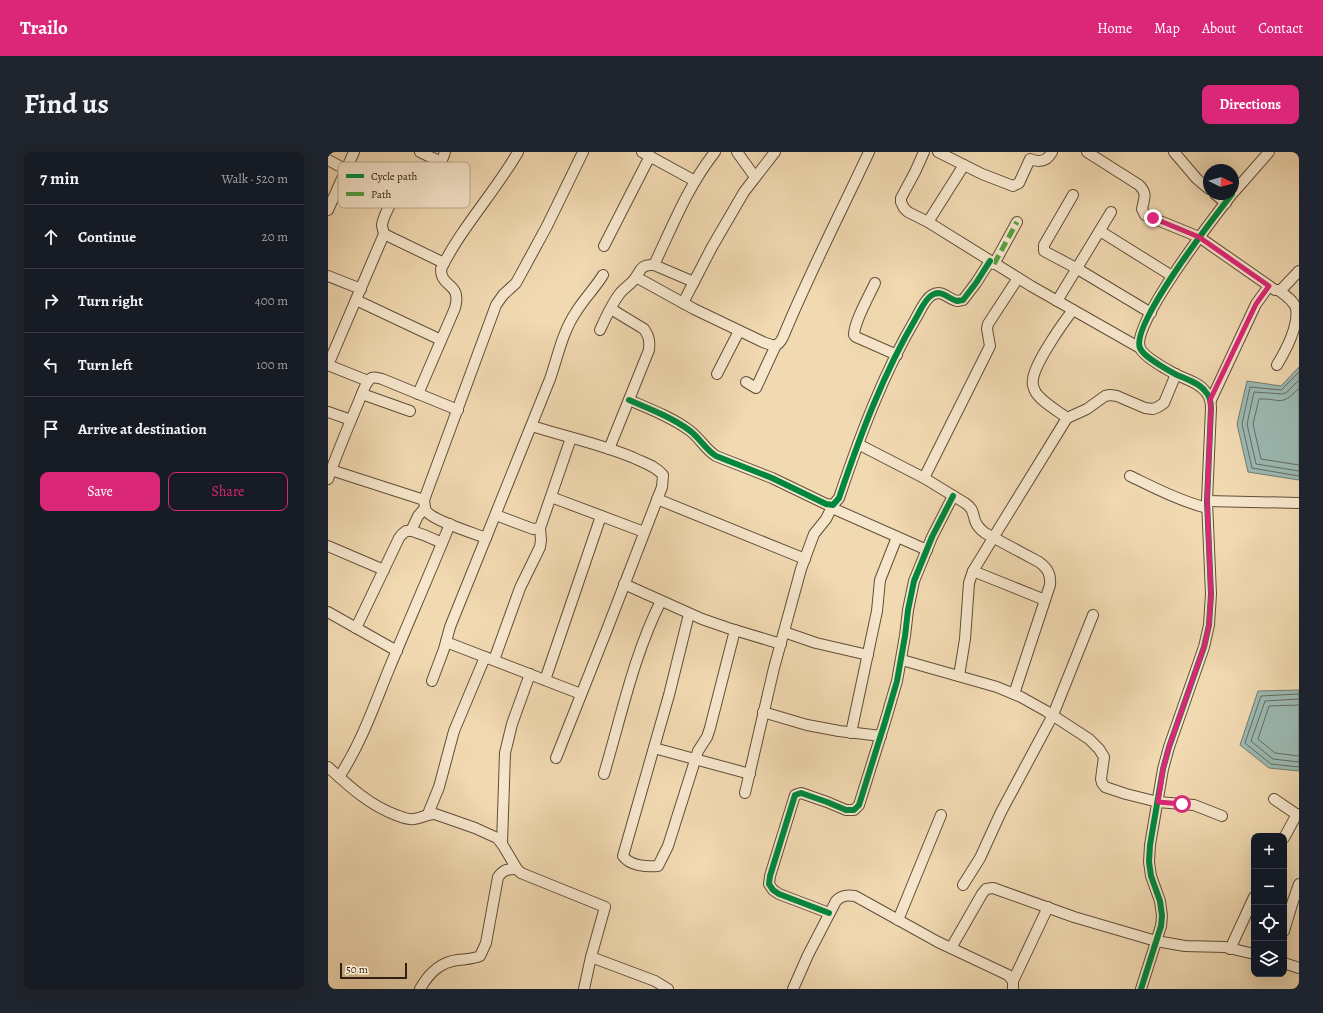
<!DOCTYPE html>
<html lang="en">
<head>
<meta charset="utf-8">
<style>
  :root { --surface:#171b24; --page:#20242c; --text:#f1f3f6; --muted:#9ea1a6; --line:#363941; --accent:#db2777 }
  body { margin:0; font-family:Alegreya,serif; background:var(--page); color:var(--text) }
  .controls { position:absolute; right:12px; bottom:12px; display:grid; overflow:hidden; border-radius:8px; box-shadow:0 4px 16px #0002 }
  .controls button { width:36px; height:36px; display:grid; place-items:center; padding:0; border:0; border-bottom:1px solid var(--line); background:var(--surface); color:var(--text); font:20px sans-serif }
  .compass { position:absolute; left:875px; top:12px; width:36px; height:36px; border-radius:50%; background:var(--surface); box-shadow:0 4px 16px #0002; rotate:95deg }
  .scale { position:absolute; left:12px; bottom:10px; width:67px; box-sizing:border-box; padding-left:4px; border:2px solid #302011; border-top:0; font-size:11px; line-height:14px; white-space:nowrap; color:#302011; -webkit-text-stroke:3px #f6e6cc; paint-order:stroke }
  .stop { position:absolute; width:12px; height:12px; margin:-9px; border:3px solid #db2777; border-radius:50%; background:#fff }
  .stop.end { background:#db2777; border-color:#fff; box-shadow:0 1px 4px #0008 }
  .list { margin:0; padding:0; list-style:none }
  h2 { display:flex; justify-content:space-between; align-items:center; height:52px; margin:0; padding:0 16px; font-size:17px }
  h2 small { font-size:13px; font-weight:400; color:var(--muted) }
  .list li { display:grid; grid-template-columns:26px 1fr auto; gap:12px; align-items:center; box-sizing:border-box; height:64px; padding:0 16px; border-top:1px solid var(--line) }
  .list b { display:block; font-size:15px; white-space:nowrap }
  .list em { font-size:13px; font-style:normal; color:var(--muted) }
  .actions { display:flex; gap:8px; padding:12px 16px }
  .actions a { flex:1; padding:9px 0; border:1px solid var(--accent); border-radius:8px; text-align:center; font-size:14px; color:var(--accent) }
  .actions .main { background:var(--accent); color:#fff }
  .icon { flex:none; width:22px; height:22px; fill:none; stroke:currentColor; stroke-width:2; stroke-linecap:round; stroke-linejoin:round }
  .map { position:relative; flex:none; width:971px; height:837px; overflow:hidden; border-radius:8px }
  header { display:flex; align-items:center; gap:24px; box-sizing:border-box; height:56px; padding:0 20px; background:var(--accent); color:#fff }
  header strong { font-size:19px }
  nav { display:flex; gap:22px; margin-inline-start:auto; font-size:14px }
  .intro { display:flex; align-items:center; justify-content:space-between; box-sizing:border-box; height:96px; padding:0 24px }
  h1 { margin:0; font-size:28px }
  .button { padding:10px 18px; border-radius:8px; background:var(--accent); color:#fff; font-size:14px; font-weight:700 }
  main { display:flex; gap:24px; padding:0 24px }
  aside { flex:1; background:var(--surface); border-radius:8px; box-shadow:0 4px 16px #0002 }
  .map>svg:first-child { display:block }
  .water { fill:#9cb9b2; stroke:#717c72 }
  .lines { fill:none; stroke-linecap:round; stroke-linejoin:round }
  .shore { stroke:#666c62; stroke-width:1 }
  .street-casing { stroke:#604e39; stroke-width:12 }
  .street { stroke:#f6e6cc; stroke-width:10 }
  .quiet { stroke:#52a23f; stroke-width:5; stroke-dasharray:10 5; stroke-linecap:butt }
  .cycleway-casing { stroke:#f6e6cc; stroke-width:8 }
  .cycleway { stroke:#00873e; stroke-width:6 }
  .route { stroke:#db2777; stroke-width:5 }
  .key { fill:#f6e6cc; stroke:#bbab94; stroke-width:1 }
  .key-label { font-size:11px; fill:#302011 }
</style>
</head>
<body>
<header>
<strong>Trailo</strong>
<nav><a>Home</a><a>Map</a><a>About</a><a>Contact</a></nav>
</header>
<div class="intro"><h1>Find us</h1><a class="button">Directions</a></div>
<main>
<aside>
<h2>7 min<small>Walk · 520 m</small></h2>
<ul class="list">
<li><svg class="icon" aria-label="ahead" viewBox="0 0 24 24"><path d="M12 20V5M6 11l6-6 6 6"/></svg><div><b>Continue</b></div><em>20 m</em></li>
<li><svg class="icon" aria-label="right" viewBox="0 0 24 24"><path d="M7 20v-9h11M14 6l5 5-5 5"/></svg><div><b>Turn right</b></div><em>400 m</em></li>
<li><svg class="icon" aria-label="left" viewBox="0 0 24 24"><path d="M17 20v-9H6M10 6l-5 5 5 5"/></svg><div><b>Turn left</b></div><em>100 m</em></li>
<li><svg class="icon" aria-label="arrive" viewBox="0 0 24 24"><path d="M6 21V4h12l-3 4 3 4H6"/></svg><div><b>Arrive at destination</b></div></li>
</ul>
<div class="actions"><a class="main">Save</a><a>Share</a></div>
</aside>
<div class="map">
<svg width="971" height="837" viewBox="0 0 971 837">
  <rect width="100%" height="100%" fill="#f1d9b1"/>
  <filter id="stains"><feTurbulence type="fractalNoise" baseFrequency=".005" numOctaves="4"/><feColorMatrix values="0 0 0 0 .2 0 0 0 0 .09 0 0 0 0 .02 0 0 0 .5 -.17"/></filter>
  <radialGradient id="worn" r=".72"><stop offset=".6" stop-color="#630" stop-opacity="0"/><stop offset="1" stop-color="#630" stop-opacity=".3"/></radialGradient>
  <!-- water -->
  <g class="water">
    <path d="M971,215V328L920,320L909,272L919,229L953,234Z"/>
    <path d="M971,538V619L941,616L912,593L930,539Z"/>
  </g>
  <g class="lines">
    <!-- shore -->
    <g class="shore">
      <path d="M971,220L953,238L922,235L914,272L924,316L971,324"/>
      <path d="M971,228L959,240L955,242L926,240L919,272L928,312L971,319"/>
      <path d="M971,236C952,256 953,246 931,247L925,272L933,307L971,313"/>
      <path d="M971,542L933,544L917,591L943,612L971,615"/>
      <path d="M971,547L937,549L923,589L945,607L971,610"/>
      <path d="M971,553L941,554L930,587L947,601L971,604"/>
    </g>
    <!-- street casing -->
    <g class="street-casing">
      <g id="street">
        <path d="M92,0L113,10"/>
        <path d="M314,0L367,29"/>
        <path d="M409,0L427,25"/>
        <path d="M596,0L587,20L573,46V50L576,56L580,60L600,70L703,134L812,196"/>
        <path d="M610,0L654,22L685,34L691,31L702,7C712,11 719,9 724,0"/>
        <path d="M759,0L811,33C820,42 816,46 814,57L817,63L871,85L947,138H953L971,119"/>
        <path d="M846,0L869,27L881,37"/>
        <path d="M0,8L17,17"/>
        <path d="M905,41L941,0"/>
        <path d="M887,42L898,51"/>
        <path d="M745,43L716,93V99L748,116L823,161"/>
        <path d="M0,58L26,0"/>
        <path d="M600,70L636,13"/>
        <path d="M772,79L844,124"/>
        <path d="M276,94L322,4"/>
        <path d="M116,111L56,82C56,80 54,76 54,73C55,64 72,31 80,28C88,26 98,31 104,25C111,19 114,8 117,0"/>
        <path d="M666,112L689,70"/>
        <path d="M326,113C344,75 360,34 387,0"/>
        <path d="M0,124L33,137"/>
        <path d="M308,125L366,157L435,190C445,194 450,196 455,185C481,122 512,62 541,0"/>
        <path d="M547,131C541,144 526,170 526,183L528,185L569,203"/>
        <path d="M28,148L113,188"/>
        <path d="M729,149L783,60"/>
        <path d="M355,151L384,95L416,40L447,0"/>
        <path d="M745,158C734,172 707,211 705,227C704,231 705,235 707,239C712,249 730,259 739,266L759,257L777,244L782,243L789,244L817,256L825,257L830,255L836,251L848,222"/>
        <path d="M272,178C278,165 284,151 293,140C297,136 301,133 305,129C313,120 311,112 326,113L366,130"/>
        <path d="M0,213L56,82"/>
        <path d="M0,213L40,229"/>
        <path d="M949,213C958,198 971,173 968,156C965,148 957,143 950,138"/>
        <path d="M389,222L411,179"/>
        <path d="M418,230L428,236L448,193"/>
        <path d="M34,242L82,259"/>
        <path d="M90,242L127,156C134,130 113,137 113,117C133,76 167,40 190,0"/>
        <path d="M301,248C322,257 343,265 361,278C372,286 377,297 388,304L444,326L498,352L505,353L511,346C532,284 555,222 588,166C592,159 597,147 604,143C614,137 620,147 629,149C630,149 634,148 635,148L648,131L662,109"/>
        <path d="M883,248L928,152L941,134"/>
        <path d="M0,260L23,268"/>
        <path d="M204,274C238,285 273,292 306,306C316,311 328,314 335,323L334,335L280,475L228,606"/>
        <path d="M530,292L596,326L637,351C647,358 644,362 648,371C650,375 653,378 657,381L711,410C719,416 723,421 722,433L686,542"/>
        <path d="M281,297L321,198C322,189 321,184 316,177L283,157"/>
        <path d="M3,318L96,348"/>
        <path d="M802,324C827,336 852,349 879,356"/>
        <path d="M596,326L662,194L659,177L660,172L690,126"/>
        <path d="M0,327C9,301 20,275 31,249C33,244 38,230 42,227C45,224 50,226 54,227L130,258"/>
        <path d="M223,345L316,380"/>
        <path d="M329,347L477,407"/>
        <path d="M879,349L971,351"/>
        <path d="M504,356L599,398"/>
        <path d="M168,363L205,377L212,376L243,286"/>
        <path d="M83,379L90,364L97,356"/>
        <path d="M158,386C145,381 107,369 99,360C96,357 97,353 96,348L168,153L175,143L188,131L219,74L255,0"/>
        <path d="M0,394L56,418"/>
        <path d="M645,419L717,448"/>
        <path d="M296,432L374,467L400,476L453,492"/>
        <path d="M0,460L69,499"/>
        <path d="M361,462L341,543L295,704C302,714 319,715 330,714L340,694L370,599L379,585L382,576L407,478"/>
        <path d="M28,476L71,386C73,383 75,381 78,379C85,377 107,388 114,391"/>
        <path d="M456,480L488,491L540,503"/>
        <path d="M118,490L253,542"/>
        <path d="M166,508L192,436L212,395L213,388L212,376"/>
        <path d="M574,508L669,535L693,545L718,559L761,587L771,597L776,605L773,627L774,631L777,635L798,642L830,650L866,653L894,664"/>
        <path d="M631,524L637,487L641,431L645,419L670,378L739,266"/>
        <path d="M217,528L273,364"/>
        <path d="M104,529L116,497L122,475L222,227C230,204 234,181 248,160C256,147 267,136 275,123"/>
        <path d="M435,560L479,573L511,579L553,584"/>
        <path d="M523,581L549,459L552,428L569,385"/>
        <path d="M326,596L422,622"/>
        <path d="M0,615C21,634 41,653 68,663C74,665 80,668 86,667C94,666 99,662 107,662L147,676L169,686L174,692L189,717L193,721L277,755L263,805L256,837"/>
        <path d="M276,622C293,565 306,502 333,449"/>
        <path d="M11,625C33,592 46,554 61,517C81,469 102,421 122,372"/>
        <path d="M417,641L446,516L473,417L486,382L498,367L505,353"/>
        <path d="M946,647L971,664"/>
        <path d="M100,662L111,635L126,579L157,505"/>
        <path d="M956,686L969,662"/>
        <path d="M174,692L177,601L184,572L202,522"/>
        <path d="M635,733L652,706L673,660L725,563L765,463"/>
        <path d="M501,761L451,742L445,738L441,732L442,724L467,643L473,641L499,650L518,658H526L531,653L557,570L569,529L577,484L580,458L586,429L604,385L625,344"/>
        <path d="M570,768L613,663"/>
        <path d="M956,779L965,749L971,732"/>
        <path d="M623,796L654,742L658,737L665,736L746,765L828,789L857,794L897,795L926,802"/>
        <path d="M902,797L926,745"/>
        <path d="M263,805L327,829L340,837"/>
        <path d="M956,811L971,816"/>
        <path d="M685,829L720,755"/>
        <path d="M92,837C101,821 112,810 130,808C138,807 145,807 152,804L158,791L170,725C176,717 180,717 189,717"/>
        <path d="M465,837L480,803L508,749C514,743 519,743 527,744L610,790L680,823L685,829V837"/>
        <path d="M813,837L833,774L834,764L832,749L823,724L821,710L822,693L835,617L841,595L876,495L881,473L883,442L879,349L883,256C883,250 882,244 877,239C871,231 858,227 849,223C842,219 836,216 830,212C824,208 815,203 812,196C802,173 887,64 904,42"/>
      </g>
    </g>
    <!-- street -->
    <use href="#street" class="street"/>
    <!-- quiet -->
    <path class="quiet" d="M666,112L689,70"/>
    <!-- cycleway casing -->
    <g class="cycleway-casing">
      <g id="cycleway">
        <path d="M301,248C322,257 343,265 361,278C372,286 377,297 388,304L444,326L498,352L505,353L511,346C532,284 555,222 588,166C592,159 597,147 604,143C614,137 620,147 629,149C630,149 634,148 635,148L648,131L662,109"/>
        <path d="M501,761L451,742L445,738L441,732L442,724L467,643L473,641L499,650L518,658H526L531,653L557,570L569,529L577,484L580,458L586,429L604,385L625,344"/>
        <path d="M813,837L833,774L834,764L832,749L823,724L821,710L822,693L835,617L841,595L876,495L881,473L883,442L879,349L883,256C883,250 882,244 877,239C871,231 858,227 849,223C842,219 836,216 830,212C824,208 815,203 812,196C802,173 887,64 904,42"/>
      </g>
    </g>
    <!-- cycleway -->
    <use href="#cycleway" class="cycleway"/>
  </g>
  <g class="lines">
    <!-- route -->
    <path class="route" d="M825,66L871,85L941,134L928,152L882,248L883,256L879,349L883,442L881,473L876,495L841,595L835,617L830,650L854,652"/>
  </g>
  <!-- legend -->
  <rect x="10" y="10" width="132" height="46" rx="6" class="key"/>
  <rect x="18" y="22" width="18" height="4" fill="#00873e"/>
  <rect x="18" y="40" width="18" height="4" fill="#52a23f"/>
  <g class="key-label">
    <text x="43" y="28">Cycle path</text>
    <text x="43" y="46">Path</text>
  </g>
  <rect width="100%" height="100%" filter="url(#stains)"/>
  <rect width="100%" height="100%" fill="url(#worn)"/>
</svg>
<div class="controls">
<button>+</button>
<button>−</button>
<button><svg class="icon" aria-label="locate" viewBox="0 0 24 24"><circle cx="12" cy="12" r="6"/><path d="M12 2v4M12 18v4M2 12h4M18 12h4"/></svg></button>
<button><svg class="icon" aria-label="layers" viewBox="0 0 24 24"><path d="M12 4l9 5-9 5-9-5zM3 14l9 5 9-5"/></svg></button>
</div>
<svg class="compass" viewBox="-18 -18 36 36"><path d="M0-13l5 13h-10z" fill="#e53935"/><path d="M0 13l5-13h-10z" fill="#9ea1a6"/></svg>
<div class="scale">50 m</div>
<div class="stop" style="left:854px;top:652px"></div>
<div class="stop end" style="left:825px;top:66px"></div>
</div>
</main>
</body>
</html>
